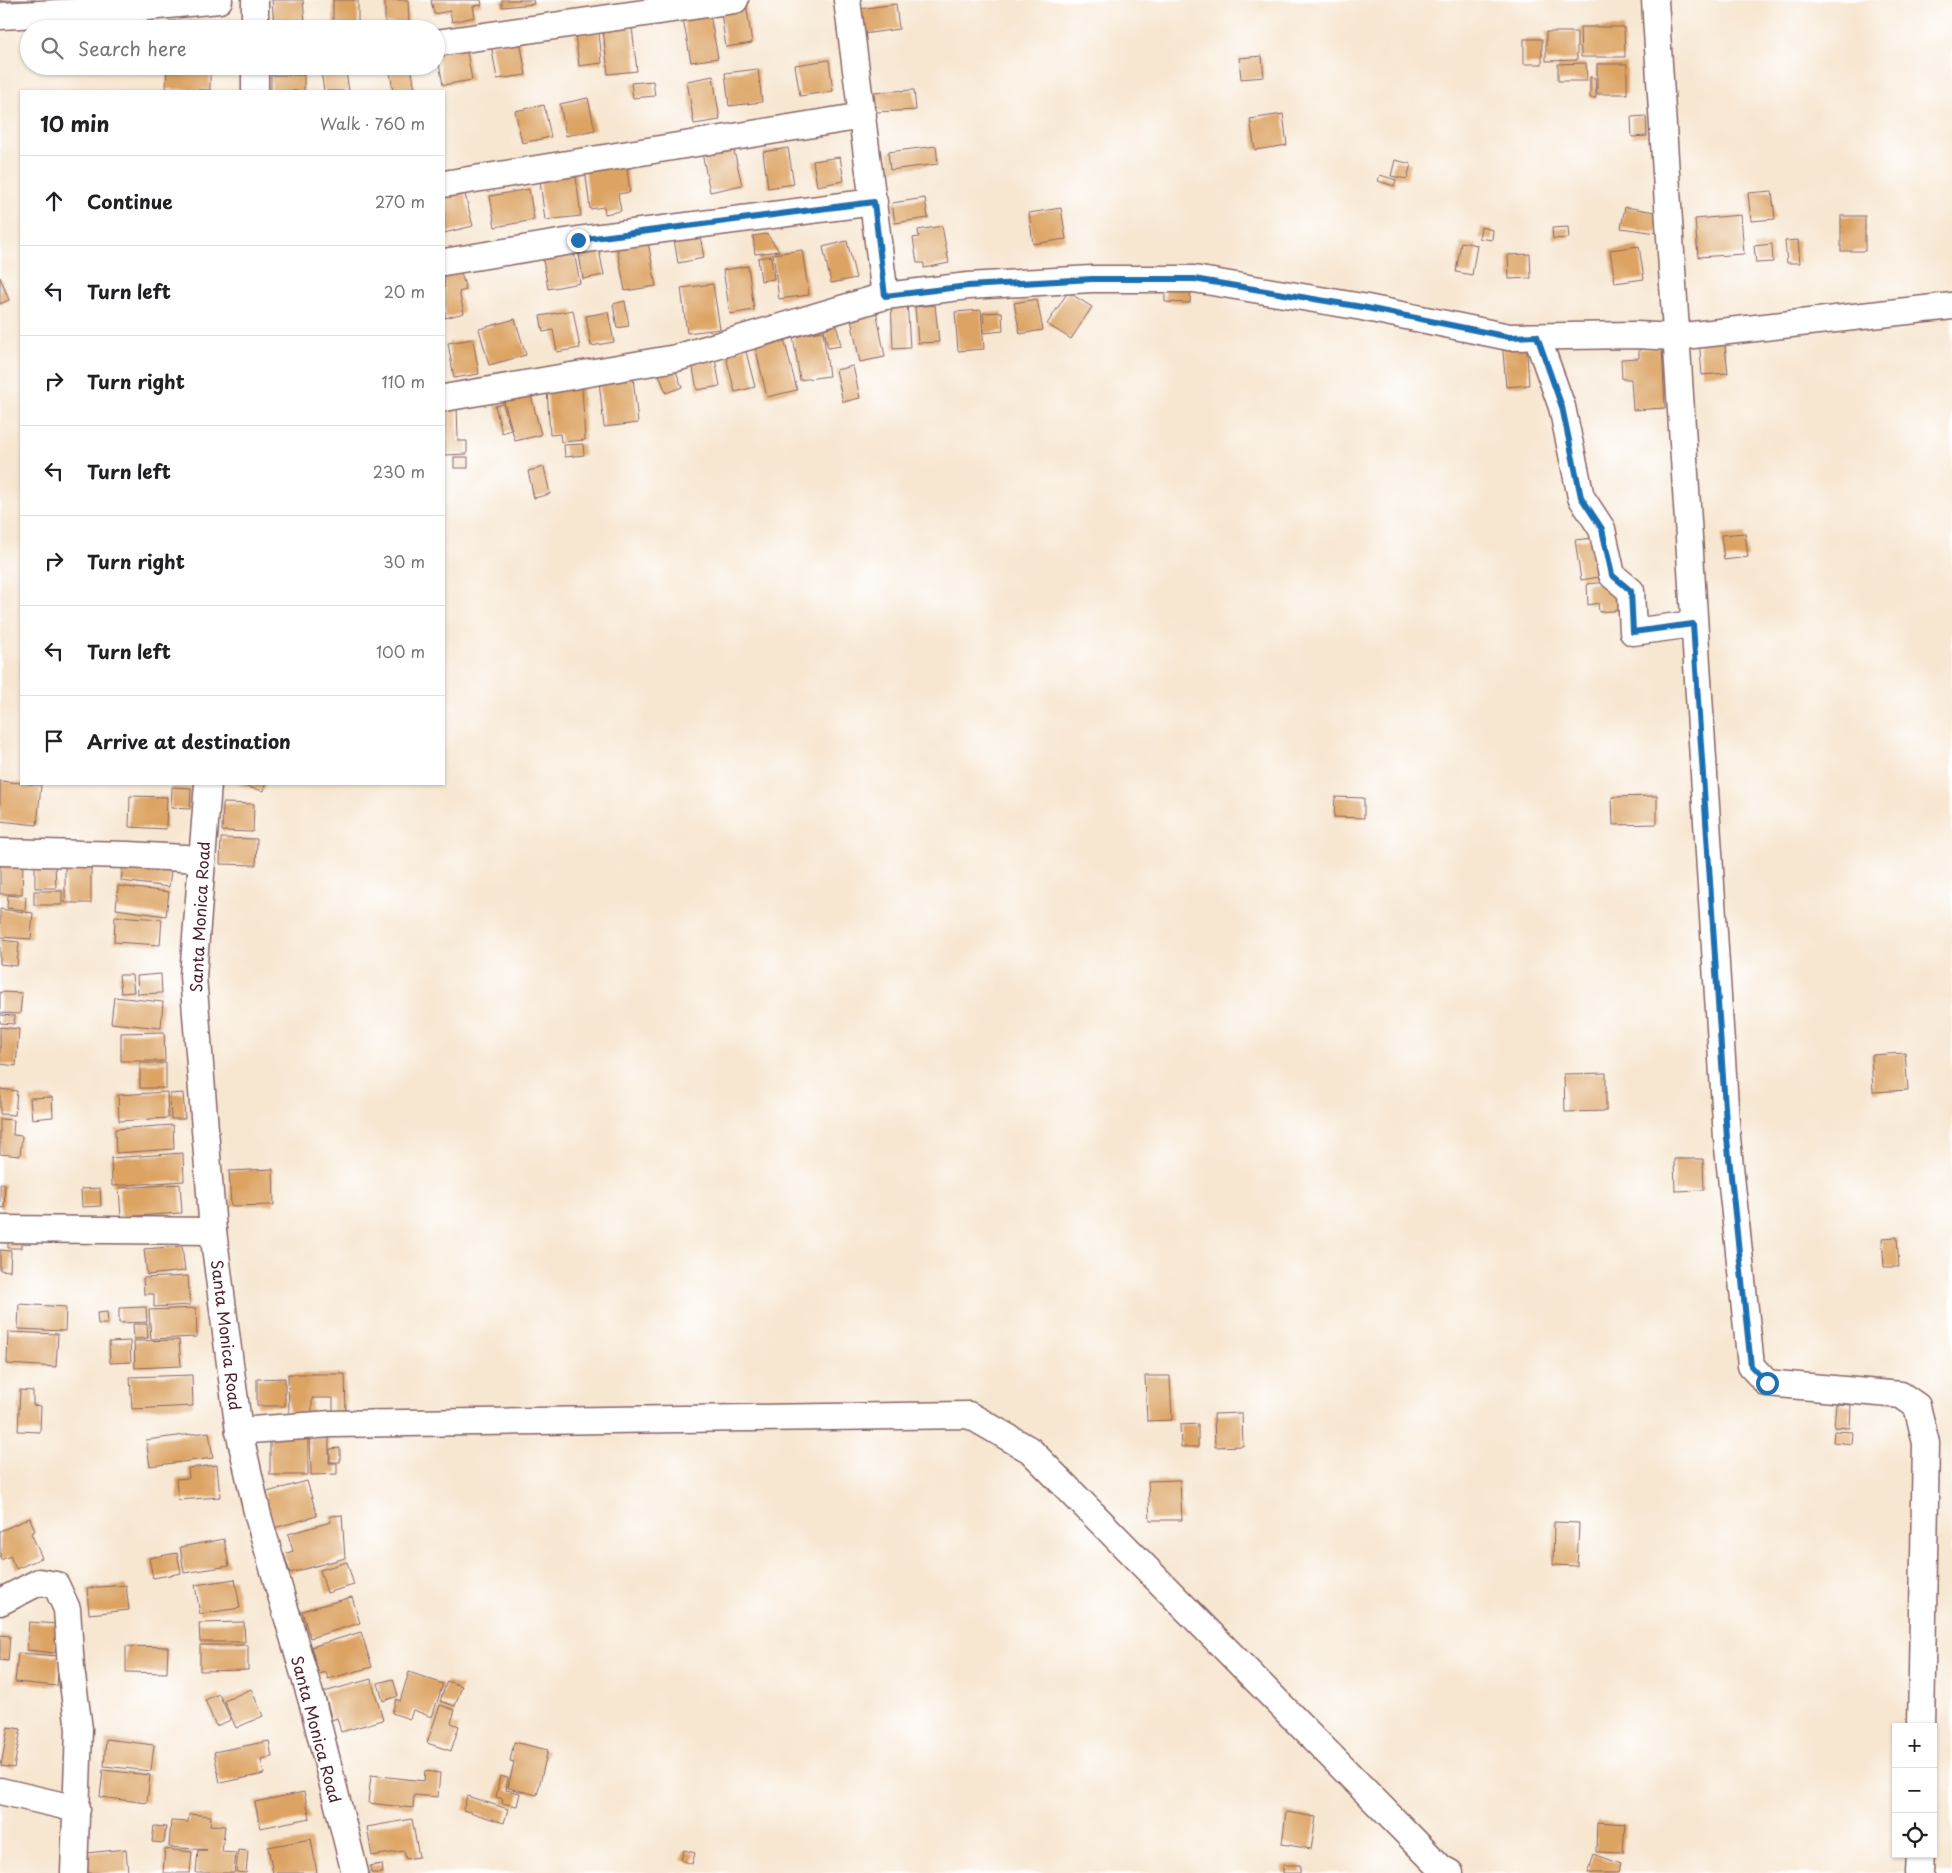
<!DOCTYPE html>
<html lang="en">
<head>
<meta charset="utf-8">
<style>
  :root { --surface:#fff; --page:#f6f6f6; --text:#202124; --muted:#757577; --line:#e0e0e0 }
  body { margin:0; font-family:"Playpen Sans",sans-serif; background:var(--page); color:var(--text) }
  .controls { position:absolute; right:15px; bottom:15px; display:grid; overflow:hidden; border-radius:0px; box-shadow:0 1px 4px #0004 }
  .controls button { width:45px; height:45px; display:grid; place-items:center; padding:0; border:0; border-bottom:1px solid var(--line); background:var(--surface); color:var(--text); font:25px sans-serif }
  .stop { position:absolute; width:15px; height:15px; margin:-11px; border:4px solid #1f6fb2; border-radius:50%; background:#fff }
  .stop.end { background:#1f6fb2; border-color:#fff; box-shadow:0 1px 5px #0008 }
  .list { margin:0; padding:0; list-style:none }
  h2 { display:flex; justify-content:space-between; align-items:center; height:65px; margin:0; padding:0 20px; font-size:21px }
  h2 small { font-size:16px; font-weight:400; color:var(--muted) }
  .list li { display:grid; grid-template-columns:32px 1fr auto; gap:15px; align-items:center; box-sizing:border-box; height:90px; padding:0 20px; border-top:1px solid var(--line) }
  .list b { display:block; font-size:19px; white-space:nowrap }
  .list em { font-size:16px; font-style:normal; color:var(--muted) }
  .icon { flex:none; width:28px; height:28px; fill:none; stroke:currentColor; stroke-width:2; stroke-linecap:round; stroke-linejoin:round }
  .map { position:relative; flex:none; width:1952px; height:1873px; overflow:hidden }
  .search { position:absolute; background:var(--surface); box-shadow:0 1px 4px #0004; left:20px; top:20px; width:425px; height:55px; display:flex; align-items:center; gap:12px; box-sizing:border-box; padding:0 18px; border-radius:28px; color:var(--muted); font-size:19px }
  .panel { position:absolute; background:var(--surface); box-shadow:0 1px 4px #0004; left:20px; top:90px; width:425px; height:695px; border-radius:0px }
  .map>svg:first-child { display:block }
  .building { fill:#dca362 }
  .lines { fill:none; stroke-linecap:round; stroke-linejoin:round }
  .minor-casing { stroke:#876565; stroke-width:29 }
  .minor { stroke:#fff; stroke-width:26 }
  .route { stroke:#1f6fb2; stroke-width:6 }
  .labels { text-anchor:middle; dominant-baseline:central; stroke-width:4; stroke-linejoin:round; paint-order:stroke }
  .street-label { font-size:16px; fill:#4a1f2b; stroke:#fff }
</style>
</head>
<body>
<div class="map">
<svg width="1952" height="1873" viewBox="0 0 1952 1873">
  <rect width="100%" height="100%" fill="#fff"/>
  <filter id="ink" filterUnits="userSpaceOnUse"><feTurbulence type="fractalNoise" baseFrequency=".02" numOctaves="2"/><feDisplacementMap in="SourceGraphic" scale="10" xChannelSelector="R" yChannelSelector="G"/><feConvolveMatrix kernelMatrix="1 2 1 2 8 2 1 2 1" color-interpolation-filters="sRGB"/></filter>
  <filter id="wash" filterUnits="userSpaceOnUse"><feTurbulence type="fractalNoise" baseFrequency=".0096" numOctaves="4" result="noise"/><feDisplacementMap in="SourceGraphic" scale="20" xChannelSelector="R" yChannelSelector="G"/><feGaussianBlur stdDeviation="1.12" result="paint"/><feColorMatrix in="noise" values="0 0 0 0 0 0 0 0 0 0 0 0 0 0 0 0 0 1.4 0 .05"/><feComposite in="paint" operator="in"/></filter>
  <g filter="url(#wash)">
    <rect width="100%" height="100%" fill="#f7e6d0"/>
    <g id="blocks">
      <!-- building -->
      <g class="building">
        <path d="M0,0H36V2L0,4Z"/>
        <path d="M272,0H303L305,24L274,26Z"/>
        <rect x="333" y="0" width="25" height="29"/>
        <path d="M385,0H408L409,23H385Z"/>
        <path d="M431,0H481L482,5L473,6L475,17L452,22L450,11L434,14Z"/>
        <path d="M502,0H533L534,4L502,7Z"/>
        <path d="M746,3L752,43L726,47L720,6Z"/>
        <path d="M896,4L899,29L863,34L859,9Z"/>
        <path d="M709,9L718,58L691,62L682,13Z"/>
        <rect x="170" y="21" width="49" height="8"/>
        <path d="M632,27L637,71L608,74L603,30Z"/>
        <path d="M1580,27H1624L1625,57H1581Z"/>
        <path d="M599,32L602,63L579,66L575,34Z"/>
        <path d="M1546,32H1577V60L1546,61Z"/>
        <rect x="1524" y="39" width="18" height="25"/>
        <path d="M520,40L526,75L497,79L491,44Z"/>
        <path d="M466,47L472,80L443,85L437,52Z"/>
        <path d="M1262,56L1264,77L1241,79L1239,58Z"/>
        <path d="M829,60L833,91L800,96L795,65Z"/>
        <path d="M1586,63L1587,81H1558V64Z"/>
        <rect x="1597" y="64" width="30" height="30"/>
        <path d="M167,66H210V90L166,89Z"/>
        <path d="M320,66H345L349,91H324Z"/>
        <path d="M389,66H411L415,90L393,91Z"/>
        <path d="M758,69L762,102L729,106L725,73Z"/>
        <rect x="271" y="75" width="33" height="16"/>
        <path d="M713,76L720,120L694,124L687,81Z"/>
        <path d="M1590,77L1595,78L1596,98H1590Z"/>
        <path d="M653,81L655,96L633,98L631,83Z"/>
        <path d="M914,90L916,110L876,112L874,92Z"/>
        <path d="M588,98L595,130L566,136L560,104Z"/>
        <path d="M544,105L551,137L522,143L515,111Z"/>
        <path d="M1283,114L1287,145L1255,150L1250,119Z"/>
        <path d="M1646,116L1647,136L1632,137L1631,117Z"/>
        <path d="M733,146L742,185L710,192L702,153Z"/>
        <path d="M936,146L938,164L890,170L888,152Z"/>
        <path d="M788,148L794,184L768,188L763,152Z"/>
        <path d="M840,157L844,181L817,186L813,161Z"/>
        <path d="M1395,160L1411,164L1407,179L1391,176Z"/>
        <path d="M626,162L630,192L618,194L621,211L605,214L604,207L590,209L585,168Z"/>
        <path d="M575,169L581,216L545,220L539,173Z"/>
        <path d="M1380,175L1396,180L1394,186L1378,181Z"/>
        <path d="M463,186L473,226L444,233V191Z"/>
        <path d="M529,189L534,220L495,227L490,196Z"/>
        <path d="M1772,191L1775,219L1751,221L1748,193Z"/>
        <path d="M925,198L928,218L895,223L892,203Z"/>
        <path d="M1625,207L1661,213L1657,233L1621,228Z"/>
        <path d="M1061,208L1066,239L1033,244L1029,213Z"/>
        <path d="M1741,215L1744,254L1698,257L1695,219Z"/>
        <rect x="1841" y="216" width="24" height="35"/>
        <path d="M942,226L949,263L924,268V263H917L913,238L919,237L918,230Z"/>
        <path d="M1481,227L1493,230L1492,240L1479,238Z"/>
        <path d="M1568,227L1569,238L1553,239L1552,228Z"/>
        <path d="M699,229L704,258L678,263L673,233Z"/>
        <path d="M767,234L779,251L755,254L753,236Z"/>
        <path d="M647,236L656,286L625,291L616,242Z"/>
        <path d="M1798,240L1800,263H1787L1785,241Z"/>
        <path d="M847,241L856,278L831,283L823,247Z"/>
        <path d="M572,242L580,283L548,289L541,248Z"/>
        <path d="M1461,242L1477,245L1472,275L1456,272Z"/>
        <path d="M1772,244L1773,262L1756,263L1754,246Z"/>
        <path d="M1639,246L1644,279L1615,283L1610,250Z"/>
        <path d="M599,250L604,275L583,279L579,254Z"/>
        <path d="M802,250L809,295L779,299L773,254Z"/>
        <path d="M1530,254L1531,278L1509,279L1508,255Z"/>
        <path d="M771,256L774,279L761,281L758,258Z"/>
        <path d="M444,266L460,269L466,290L459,292L464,313L445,318Z"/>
        <path d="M748,266L754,310L730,314L723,270Z"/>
        <path d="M0,277L9,300L0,304Z"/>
        <path d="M1165,281L1191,282L1190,303L1165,302Z"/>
        <path d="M713,284L720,329L687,333L681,288Z"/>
        <path d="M1068,292L1092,307L1071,339L1047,324Z"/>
        <path d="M1037,299L1043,330L1020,334L1014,303Z"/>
        <path d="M625,301L629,326L617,328L613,304Z"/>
        <path d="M891,301H907L910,348L893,349Z"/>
        <path d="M935,305L939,342L918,343L915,307Z"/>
        <path d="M573,310L580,348L557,352L553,330L543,332L540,316Z"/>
        <path d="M876,310L885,357L860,362L850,315Z"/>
        <path d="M981,310L984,349L958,351L955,312Z"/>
        <path d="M608,312L614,342L591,346L586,316Z"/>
        <path d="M1002,312L1003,331L984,333L983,313Z"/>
        <path d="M834,313L841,346L828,348L821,316Z"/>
        <path d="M515,319L526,355L489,365L479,329Z"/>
        <path d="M823,331L829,376L800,380L793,336Z"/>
        <path d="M783,335L797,390L767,397L754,342Z"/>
        <path d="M1724,337L1728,373L1702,375L1699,339Z"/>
        <path d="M1526,338L1529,385L1506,387L1502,340Z"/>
        <path d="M473,339L479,374L454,378L448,343Z"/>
        <path d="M745,348L755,387L735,392L725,353Z"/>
        <path d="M1662,348L1665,408L1633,410L1631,379H1622L1621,359L1639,358V349Z"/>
        <path d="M715,359L720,386L697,390L692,363Z"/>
        <path d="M672,361L682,387L666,393L656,367Z"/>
        <path d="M853,366L860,398L843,402L836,370Z"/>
        <path d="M633,377L638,423L604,427L599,381Z"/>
        <path d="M529,387L541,435L515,441L502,394Z"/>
        <path d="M582,387L585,440L561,442L560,434L550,435L547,390Z"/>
        <path d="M457,404L458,441H467V454L444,455V405Z"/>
        <path d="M503,404L511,430L502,433L495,406Z"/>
        <path d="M583,444L584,455L565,457L564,445Z"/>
        <rect x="454" y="457" width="14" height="11"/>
        <path d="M544,467L550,494L534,498L528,471Z"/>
        <path d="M1745,533L1748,557L1724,560L1721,535Z"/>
        <path d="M1593,538L1599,577L1581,580L1575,540Z"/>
        <path d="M1610,582L1623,590L1625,610L1599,612L1598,603L1588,605L1587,584Z"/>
        <path d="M0,781L41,785L37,825L0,821Z"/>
        <path d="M234,784H265L264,791Z"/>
        <path d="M172,787L191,788L190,809L171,808Z"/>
        <path d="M130,796L167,797L166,829L129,827Z"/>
        <path d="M1657,796V824L1613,825L1612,797Z"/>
        <path d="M1335,797L1364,798V818L1334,817Z"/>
        <path d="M223,803L254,804L253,832L222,831Z"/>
        <path d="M221,838L257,839L256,865L220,864Z"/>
        <path d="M124,857L172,863L169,887L121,881Z"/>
        <path d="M0,863H23L22,894H0Z"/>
        <path d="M35,864H55L56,888H35Z"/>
        <rect x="65" y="867" width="26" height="36"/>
        <path d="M118,886L169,892L166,916L116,909Z"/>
        <rect x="34" y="891" width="28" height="14"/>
        <path d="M8,895L26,897L25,910L7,908Z"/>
        <path d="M0,909L33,913L31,939L0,937Z"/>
        <path d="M115,916L162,919L160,945L114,942Z"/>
        <path d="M0,940L19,942L17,966L0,964Z"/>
        <path d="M161,974L162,993L138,994L137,976Z"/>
        <path d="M119,975H132L134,992L121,993Z"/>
        <path d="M0,992L22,993L20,1014L0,1013Z"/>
        <path d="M114,997L163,1002L161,1028L111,1023Z"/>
        <path d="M0,1015L15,1016L14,1024L0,1023Z"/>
        <path d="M0,1027L19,1029L16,1066L0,1064Z"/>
        <path d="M164,1032L165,1061H121V1033Z"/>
        <path d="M1905,1053L1908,1090L1873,1092L1871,1055Z"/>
        <rect x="140" y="1063" width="26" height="25"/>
        <path d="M1606,1073V1111L1565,1112L1564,1074Z"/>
        <path d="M0,1089L17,1091L15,1115L0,1114Z"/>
        <path d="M167,1092L168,1118L119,1121L118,1095Z"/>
        <path d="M183,1093L185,1119H171L170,1094Z"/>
        <path d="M52,1097L53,1117L32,1119L30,1098Z"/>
        <path d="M0,1119L14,1120L13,1135L22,1136L20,1156L0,1154Z"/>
        <path d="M173,1125L174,1149L116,1153L115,1129Z"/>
        <path d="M183,1153L184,1181L112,1186L111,1158Z"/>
        <path d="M1674,1159H1703L1704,1190L1675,1191Z"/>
        <path d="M273,1169L274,1205L231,1206L229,1171Z"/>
        <path d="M0,1184H5L4,1208L0,1207Z"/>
        <path d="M180,1184L182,1213L121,1217L119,1188Z"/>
        <path d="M100,1188L101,1206L82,1207L81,1189Z"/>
        <path d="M1897,1237L1899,1267H1884L1882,1238Z"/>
        <path d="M8,1241L21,1242V1248H8Z"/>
        <path d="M182,1246L185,1271L147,1275L144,1249Z"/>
        <path d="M0,1250L11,1251L10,1271L0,1270Z"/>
        <path d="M188,1276L190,1305L154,1307V1294H144L143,1278Z"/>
        <path d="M19,1304L66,1307L65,1331L18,1329Z"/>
        <path d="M146,1307L147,1322L119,1323V1308Z"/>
        <path d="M196,1308L197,1337L151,1339L149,1310Z"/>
        <path d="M107,1312L108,1324H98L97,1313Z"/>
        <path d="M133,1324H147L148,1338L134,1339Z"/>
        <path d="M8,1332L58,1334L56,1367L7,1364Z"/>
        <path d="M179,1340L181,1366L135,1368L134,1341Z"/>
        <path d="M130,1341L131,1362L110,1363L109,1342Z"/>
        <path d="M288,1374H345L346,1414H333V1398H312V1414H289Z"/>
        <path d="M192,1375L193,1406L132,1409L130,1377Z"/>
        <path d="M1145,1376H1170L1172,1420L1147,1421Z"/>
        <path d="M285,1378V1406H257V1379Z"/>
        <path d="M20,1390L33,1391V1405L41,1406L40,1432L18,1431Z"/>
        <path d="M1836,1404L1851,1405L1850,1428L1834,1427Z"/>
        <path d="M1242,1413L1243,1446L1215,1447L1214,1414Z"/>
        <path d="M1198,1424V1447H1181L1180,1425Z"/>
        <path d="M1834,1431L1853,1432L1852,1444L1833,1442Z"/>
        <path d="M209,1432L213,1458L150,1466L146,1440Z"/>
        <path d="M308,1434V1475H270V1435Z"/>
        <path d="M310,1438H329V1463H337V1474L311,1475Z"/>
        <path d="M340,1448V1462H330V1449Z"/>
        <path d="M217,1465L220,1497L178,1500L176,1479L189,1478L188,1468Z"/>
        <path d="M1180,1480L1182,1520H1150L1148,1481Z"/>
        <path d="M307,1481L317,1516L274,1528L264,1493Z"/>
        <path d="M342,1515L345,1558L290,1573L284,1554L293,1551L288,1534L331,1522L330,1516Z"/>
        <path d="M30,1518L35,1531L31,1533L42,1558L16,1569L10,1556L1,1560L0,1558V1531Z"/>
        <path d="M1554,1522L1579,1523L1577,1566L1553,1565Z"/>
        <path d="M224,1539L229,1566L184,1573L180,1547Z"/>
        <path d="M177,1553L181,1573L153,1578L149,1558Z"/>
        <path d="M347,1562L354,1585L327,1593L320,1570Z"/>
        <path d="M235,1579L240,1608L200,1614L195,1585Z"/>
        <path d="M126,1585L129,1610L89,1614L87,1588Z"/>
        <path d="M352,1597L360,1623L310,1638L302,1611Z"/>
        <path d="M29,1622L57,1624L55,1653L27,1650Z"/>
        <path d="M244,1622L245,1642H200L199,1623Z"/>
        <path d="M361,1632L372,1667L328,1679L326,1672L319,1674L311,1647Z"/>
        <path d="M0,1635L10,1636L8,1661L0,1660Z"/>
        <path d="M200,1645H248V1670L200,1671Z"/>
        <path d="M126,1646L168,1647L167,1673L126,1672Z"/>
        <path d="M18,1653L59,1656L57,1686L15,1682Z"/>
        <path d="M409,1672L443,1684L432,1717L413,1710L410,1719L392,1713L396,1699L400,1701Z"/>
        <path d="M371,1679L383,1720L341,1732L337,1718L332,1720L324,1692Z"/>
        <path d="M393,1679L398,1696L383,1701L378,1683Z"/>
        <path d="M447,1681L462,1686L455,1706L440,1701Z"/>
        <path d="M251,1689L263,1716L236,1728L224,1701Z"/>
        <path d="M219,1694L231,1720L216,1726L205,1700Z"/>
        <path d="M440,1705L455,1710L451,1723L459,1726L451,1751L427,1743Z"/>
        <path d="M8,1727L21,1729L14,1768L1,1766Z"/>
        <path d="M106,1739L154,1745L151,1771L104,1766Z"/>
        <path d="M269,1741L272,1757L261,1759L264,1774L220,1783L214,1752Z"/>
        <path d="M514,1742L548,1750L537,1795L508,1788L514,1762L510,1761Z"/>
        <path d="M103,1770L150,1775L147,1803L100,1797Z"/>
        <path d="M425,1771L440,1773L438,1797L414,1795L413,1808L368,1803L371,1775L424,1781Z"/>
        <path d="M500,1776L508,1778L506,1790L520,1793L517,1806L502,1803L503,1799L496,1797Z"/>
        <path d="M304,1792L310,1818L260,1828L255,1802Z"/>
        <path d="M467,1796L508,1809L504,1823L463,1810Z"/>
        <path d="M1286,1812L1316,1817L1311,1849L1282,1844Z"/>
        <path d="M189,1814L211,1816L210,1825L225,1826L222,1852L236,1853L234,1873H196L198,1850H207L169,1847L171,1821L188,1822Z"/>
        <path d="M412,1819L419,1857L406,1859L404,1851L372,1856L367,1827Z"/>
        <path d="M1597,1822L1625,1824L1623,1853L1596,1852Z"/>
        <path d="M154,1826L166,1827L164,1843L152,1842Z"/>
        <path d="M311,1839L317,1873H273L268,1847Z"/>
        <path d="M126,1849L128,1873H88L87,1853Z"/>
        <path d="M165,1849L192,1852L190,1873H163Z"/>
        <path d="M238,1850L248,1851L246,1873L236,1872Z"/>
        <path d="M684,1850L695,1853L692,1864L681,1860Z"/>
        <path d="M1594,1854L1621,1864L1618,1873H1588Z"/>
        <path d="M382,1864L383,1873H371L370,1866Z"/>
        <rect x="1283" y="1865" width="17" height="8"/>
      </g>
    </g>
  </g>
  <g filter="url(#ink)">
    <use href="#blocks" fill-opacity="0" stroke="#876565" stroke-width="1"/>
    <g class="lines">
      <!-- minor casing -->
      <g class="minor-casing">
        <g id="minor">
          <path d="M847,0L885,296"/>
          <path d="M1655,0L1727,1138L1751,1366L1767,1383L1901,1395L1917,1406L1926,1443L1921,1727"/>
          <path d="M0,16L117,10L219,0"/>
          <path d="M255,29V0"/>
          <path d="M436,43L735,0"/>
          <path d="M255,91V66"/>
          <path d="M444,184L863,116"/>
          <path d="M444,262L578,240L874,202"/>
          <path d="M1537,337L1562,407L1581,497L1602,529L1612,575L1631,591L1633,632L1693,624"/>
          <path d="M444,398L676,358L885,296L968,286L1092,279H1194L1362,307L1509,337L1636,335L1675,337L1952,306"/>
          <path d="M208,784L193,976L213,1231L227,1341L239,1431L258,1516L313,1705L355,1873"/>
          <path d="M0,852L129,855L202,859"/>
          <path d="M0,1229L213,1231"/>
          <path d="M239,1431L331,1424L969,1415L1030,1450L1441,1868L1450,1873"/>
          <path d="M0,1602L39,1582L56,1585L67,1609L71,1668L79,1729L74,1873"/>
          <path d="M0,1791L77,1809"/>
          <path d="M1919,1873L1920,1854"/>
        </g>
      </g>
      <!-- minor -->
      <use href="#minor" class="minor"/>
    </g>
  </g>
  <g class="lines" filter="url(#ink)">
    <!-- route -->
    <path class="route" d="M578,240L874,202L885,296L968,286L1092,279H1194L1362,307L1509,337L1537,336L1562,407L1581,497L1602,529L1612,575L1631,591L1633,632L1693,624L1727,1138L1751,1366L1767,1383"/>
  </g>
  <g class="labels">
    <!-- street labels -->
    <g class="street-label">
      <text transform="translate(199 917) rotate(-87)">Santa Monica Road</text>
      <text transform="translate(227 1335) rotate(83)">Santa Monica Road</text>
      <text transform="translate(317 1729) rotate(75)">Santa Monica Road</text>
    </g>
  </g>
</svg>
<div class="controls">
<button>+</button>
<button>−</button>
<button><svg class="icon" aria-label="locate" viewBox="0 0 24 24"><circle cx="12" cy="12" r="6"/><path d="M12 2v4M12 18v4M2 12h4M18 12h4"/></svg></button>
</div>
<div class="stop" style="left:1767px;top:1383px"></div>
<div class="stop end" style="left:578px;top:240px"></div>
<div class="search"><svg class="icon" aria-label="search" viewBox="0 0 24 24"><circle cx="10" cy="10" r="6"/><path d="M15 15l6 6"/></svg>Search here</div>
<section class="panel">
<h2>10 min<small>Walk · 760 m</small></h2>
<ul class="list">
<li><svg class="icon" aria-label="ahead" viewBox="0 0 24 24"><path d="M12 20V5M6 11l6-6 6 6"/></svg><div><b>Continue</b></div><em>270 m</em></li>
<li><svg class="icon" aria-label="left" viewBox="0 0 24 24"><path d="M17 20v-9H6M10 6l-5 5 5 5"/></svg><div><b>Turn left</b></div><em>20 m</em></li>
<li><svg class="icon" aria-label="right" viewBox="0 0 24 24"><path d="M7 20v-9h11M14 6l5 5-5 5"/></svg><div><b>Turn right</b></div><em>110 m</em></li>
<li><svg class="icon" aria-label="left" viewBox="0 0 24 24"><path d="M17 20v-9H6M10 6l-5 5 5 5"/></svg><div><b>Turn left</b></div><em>230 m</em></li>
<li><svg class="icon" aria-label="right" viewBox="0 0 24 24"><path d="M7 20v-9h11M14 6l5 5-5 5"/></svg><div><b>Turn right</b></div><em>30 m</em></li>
<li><svg class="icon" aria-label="left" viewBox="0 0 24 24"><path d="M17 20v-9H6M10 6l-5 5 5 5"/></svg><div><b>Turn left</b></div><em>100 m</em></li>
<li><svg class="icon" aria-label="arrive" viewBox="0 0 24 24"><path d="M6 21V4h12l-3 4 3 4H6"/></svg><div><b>Arrive at destination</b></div></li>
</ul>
</section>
</div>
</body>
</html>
